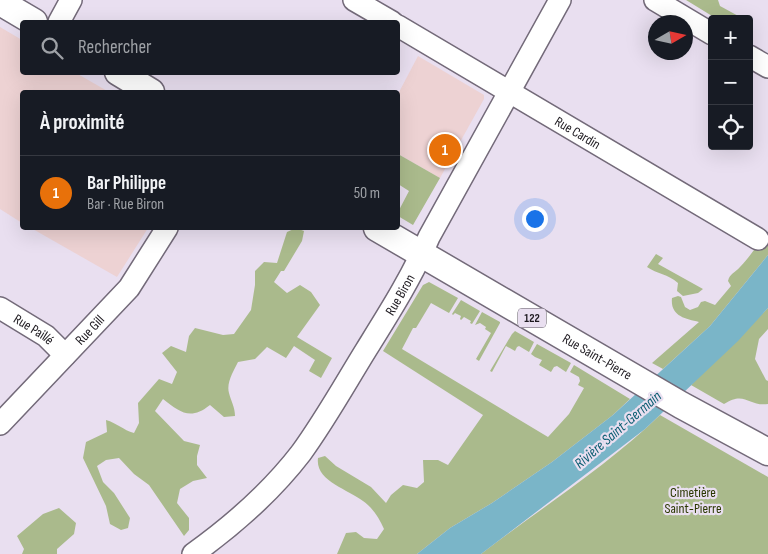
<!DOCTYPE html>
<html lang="fr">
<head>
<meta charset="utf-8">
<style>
  :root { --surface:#171b24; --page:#20242c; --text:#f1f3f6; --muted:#9ea1a6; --line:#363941; --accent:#8c9099 }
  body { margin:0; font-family:"Sofia Sans Condensed",sans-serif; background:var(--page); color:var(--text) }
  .controls { position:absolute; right:15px; top:15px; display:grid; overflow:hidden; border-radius:5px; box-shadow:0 5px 20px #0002 }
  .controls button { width:45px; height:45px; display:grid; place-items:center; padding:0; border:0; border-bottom:1px solid var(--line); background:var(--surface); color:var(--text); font:25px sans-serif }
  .compass { position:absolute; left:648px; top:15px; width:45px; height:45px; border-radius:50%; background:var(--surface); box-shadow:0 5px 20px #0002; rotate:81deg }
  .you { position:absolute; left:534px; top:218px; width:18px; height:18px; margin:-12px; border:4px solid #fff; border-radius:50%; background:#1a73e8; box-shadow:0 0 0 8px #1a73e833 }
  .badge { display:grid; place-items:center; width:32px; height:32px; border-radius:50%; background:var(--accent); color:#fff; font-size:16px; font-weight:700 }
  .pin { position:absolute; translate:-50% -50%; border:2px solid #fff; box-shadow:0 1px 5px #0006 }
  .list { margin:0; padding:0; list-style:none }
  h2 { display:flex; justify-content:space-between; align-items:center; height:65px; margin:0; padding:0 20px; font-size:21px }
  h2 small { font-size:16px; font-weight:400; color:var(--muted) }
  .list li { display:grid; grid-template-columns:32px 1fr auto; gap:15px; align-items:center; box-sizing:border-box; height:75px; padding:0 20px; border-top:1px solid var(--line) }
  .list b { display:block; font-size:19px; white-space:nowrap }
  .list p { margin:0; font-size:16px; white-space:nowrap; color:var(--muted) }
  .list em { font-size:16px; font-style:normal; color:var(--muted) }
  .icon { flex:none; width:28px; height:28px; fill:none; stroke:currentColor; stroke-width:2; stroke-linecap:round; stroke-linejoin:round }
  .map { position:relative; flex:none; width:768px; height:554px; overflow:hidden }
  .search { position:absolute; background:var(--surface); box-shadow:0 5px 20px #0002; left:20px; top:20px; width:380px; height:55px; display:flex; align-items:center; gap:12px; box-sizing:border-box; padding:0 18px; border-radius:5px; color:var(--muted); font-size:19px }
  .panel { position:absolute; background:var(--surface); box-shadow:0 5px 20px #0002; left:20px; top:90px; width:380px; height:140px; border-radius:5px }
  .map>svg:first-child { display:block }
  .commercial { fill:#edd2d3 }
  .green { fill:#aaba8c }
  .water { fill:#7ab5c8 }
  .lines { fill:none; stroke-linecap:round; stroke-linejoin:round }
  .minor-casing { stroke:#736a79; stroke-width:24 }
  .major-casing { stroke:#736a79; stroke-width:29 }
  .minor { stroke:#fff; stroke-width:21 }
  .major { stroke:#fff; stroke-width:26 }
  .labels { text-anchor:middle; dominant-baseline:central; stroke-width:4.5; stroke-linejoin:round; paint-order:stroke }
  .shield { fill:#e9dff0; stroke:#5a545e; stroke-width:1 }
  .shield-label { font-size:12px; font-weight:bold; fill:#1d191f }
  .street-label { font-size:14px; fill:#1d191f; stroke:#e9dff0 }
  .park-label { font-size:14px; fill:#2a3700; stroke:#e9dff0 }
  .water-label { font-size:15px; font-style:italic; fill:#0b5d71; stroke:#e9dff0 }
</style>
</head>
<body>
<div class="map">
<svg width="768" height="554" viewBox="0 0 768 554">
  <rect width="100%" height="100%" fill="#e9dff0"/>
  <!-- commercial -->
  <g class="commercial">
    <path d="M0,27L22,40V72L76,73L109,92H22V223L0,209Z"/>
    <path d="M418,56L484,95V99L440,178L398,154V94Z"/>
    <path d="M31,228H30H148L117,277Z"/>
  </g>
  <!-- green -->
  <g class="green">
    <path d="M686,0H718L720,6L742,18L744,16L748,19H717Z"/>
    <path d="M398,154L440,178L413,225L398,216V212L409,191L398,184Z"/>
    <path d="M296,228L304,231L302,241L284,271H281L274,282L287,293L300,285L311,292L320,305L297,337L332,358L321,378L309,371L315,360L294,346L286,358L267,347L255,359L238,362C234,370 226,383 229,393C231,401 235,407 235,416L224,417L210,405C190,421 180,412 163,399L155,411L184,441L200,445L197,456V465L207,478L193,481L180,489L177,503L189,518V530L184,536L149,485L134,474L119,458L106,460L97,466L103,482L114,493L130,518L128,528L121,530L110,524L106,506L83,458L86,442L107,432L106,420C117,423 123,430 134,433L139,423L138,403L159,379L172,384L177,372L162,353L171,346L186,352L189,336L195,328L223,335L234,334L251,310L255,285V271L264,262L277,263L287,232Z"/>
    <path d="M768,233V255L710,326L663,369L652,363L699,322C685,319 670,316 672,298L678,296L681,297L685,307L690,310L698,307L701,302L705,301L715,305L731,286L728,281C730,273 735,273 740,267C751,256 757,244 768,233Z"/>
    <path d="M656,254L663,258L658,264L703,289L698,293L683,296L677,291L678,283C668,274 657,274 647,267Z"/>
    <path d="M429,282L458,298L449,313L431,303L416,328H413L402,349L548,437L569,414L584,388L578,385L580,381L579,377L570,372L574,365L630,399L613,415L552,462L492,503L450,528L417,554H337L346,533L356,532L364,538L377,539L384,529C379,518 373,508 363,501C348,489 315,481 318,458L325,456L336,466L371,487L386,503L391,495L403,485L417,488L424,482L423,460H438L448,465L483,415L383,351L423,285Z"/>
    <path d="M461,300L480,311L472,324L470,323L471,321L464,317L461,320L460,319L461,316L455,313L453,315L452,314Z"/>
    <path d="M768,308V329L759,339L755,359L766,380L768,381V404C749,407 745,390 724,404L691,385Z"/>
    <path d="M482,312L500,322V323L479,361L476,359L491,333L485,329L486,327L480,323L475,325Z"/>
    <path d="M515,331L534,342L529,352L519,346L517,347L515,351L506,346L492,372L490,371L512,334Z"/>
    <path d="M537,344L571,363L566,372L557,366L554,367L551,372L539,365L542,360L535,357L531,354Z"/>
    <path d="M660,415L768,477V554H481C541,508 606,467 660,415Z"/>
    <path d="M59,508L76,523L74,534L57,549V554H22L24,549L17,536L43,514Z"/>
  </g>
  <!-- water -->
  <path class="water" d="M768,255V308L738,341L645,429L481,554H417L450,528L492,503L552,462L613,415L710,326Z"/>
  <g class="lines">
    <!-- minor casing -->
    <g class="minor-casing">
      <g id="minor">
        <path d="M354,0L392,22"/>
        <path d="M655,0L712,34"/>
        <path d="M59,22L71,0"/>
        <path id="s1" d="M398,26L758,239"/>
        <path d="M749,56L768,67"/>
        <path id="s2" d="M0,308L46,336L65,355"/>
        <path id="s3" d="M0,424L129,288L167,228"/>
        <path id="s4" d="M193,554C232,526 271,492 301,453C325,420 345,384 366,350C389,313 412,277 429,237L560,0"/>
      </g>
    </g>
    <!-- major casing -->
    <g class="major-casing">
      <g id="major">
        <path d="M0,2L34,22"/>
        <path d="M118,72L151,92"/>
        <path id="s5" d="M377,228L681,405L768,452"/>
      </g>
    </g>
    <!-- minor -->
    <use href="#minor" class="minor"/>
    <!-- major -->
    <use href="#major" class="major"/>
  </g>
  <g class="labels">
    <!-- shield labels -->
    <rect class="shield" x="518" y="308.5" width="28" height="19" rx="4"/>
    <g class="shield-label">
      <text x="532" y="318">122</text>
    </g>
    <!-- street labels -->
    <g class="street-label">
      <text stroke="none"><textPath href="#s1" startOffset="209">Rue Cardin</textPath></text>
      <text stroke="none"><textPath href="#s4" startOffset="335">Rue Biron</textPath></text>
      <text stroke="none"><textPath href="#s2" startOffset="40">Rue Paillé</textPath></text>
      <text stroke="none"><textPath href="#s3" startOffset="130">Rue Gill</textPath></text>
      <text stroke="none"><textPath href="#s5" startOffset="255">Rue Saint-Pierre</textPath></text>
    </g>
    <!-- park labels -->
    <g class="park-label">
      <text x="693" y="492">Cimetière<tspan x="693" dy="16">Saint-Pierre</tspan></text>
    </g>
    <!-- water labels -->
    <g class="water-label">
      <text transform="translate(618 430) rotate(-41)">Rivière Saint-Germain</text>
    </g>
  </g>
</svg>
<div class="controls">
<button>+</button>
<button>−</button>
<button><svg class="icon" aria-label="locate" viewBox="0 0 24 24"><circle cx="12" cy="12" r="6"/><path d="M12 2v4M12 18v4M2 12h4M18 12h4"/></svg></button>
</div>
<svg class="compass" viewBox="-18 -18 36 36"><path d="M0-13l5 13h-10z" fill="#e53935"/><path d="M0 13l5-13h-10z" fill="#9ea1a6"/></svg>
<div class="you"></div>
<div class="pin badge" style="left:445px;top:150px;background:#e8710a">1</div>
<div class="search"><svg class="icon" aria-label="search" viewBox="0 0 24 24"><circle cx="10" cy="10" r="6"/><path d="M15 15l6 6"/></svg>Rechercher</div>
<section class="panel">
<h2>À proximité<small></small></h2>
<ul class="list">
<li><span class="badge" style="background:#e8710a">1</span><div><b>Bar Philippe</b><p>Bar · Rue Biron</p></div><em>50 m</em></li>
</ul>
</section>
</div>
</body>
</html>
